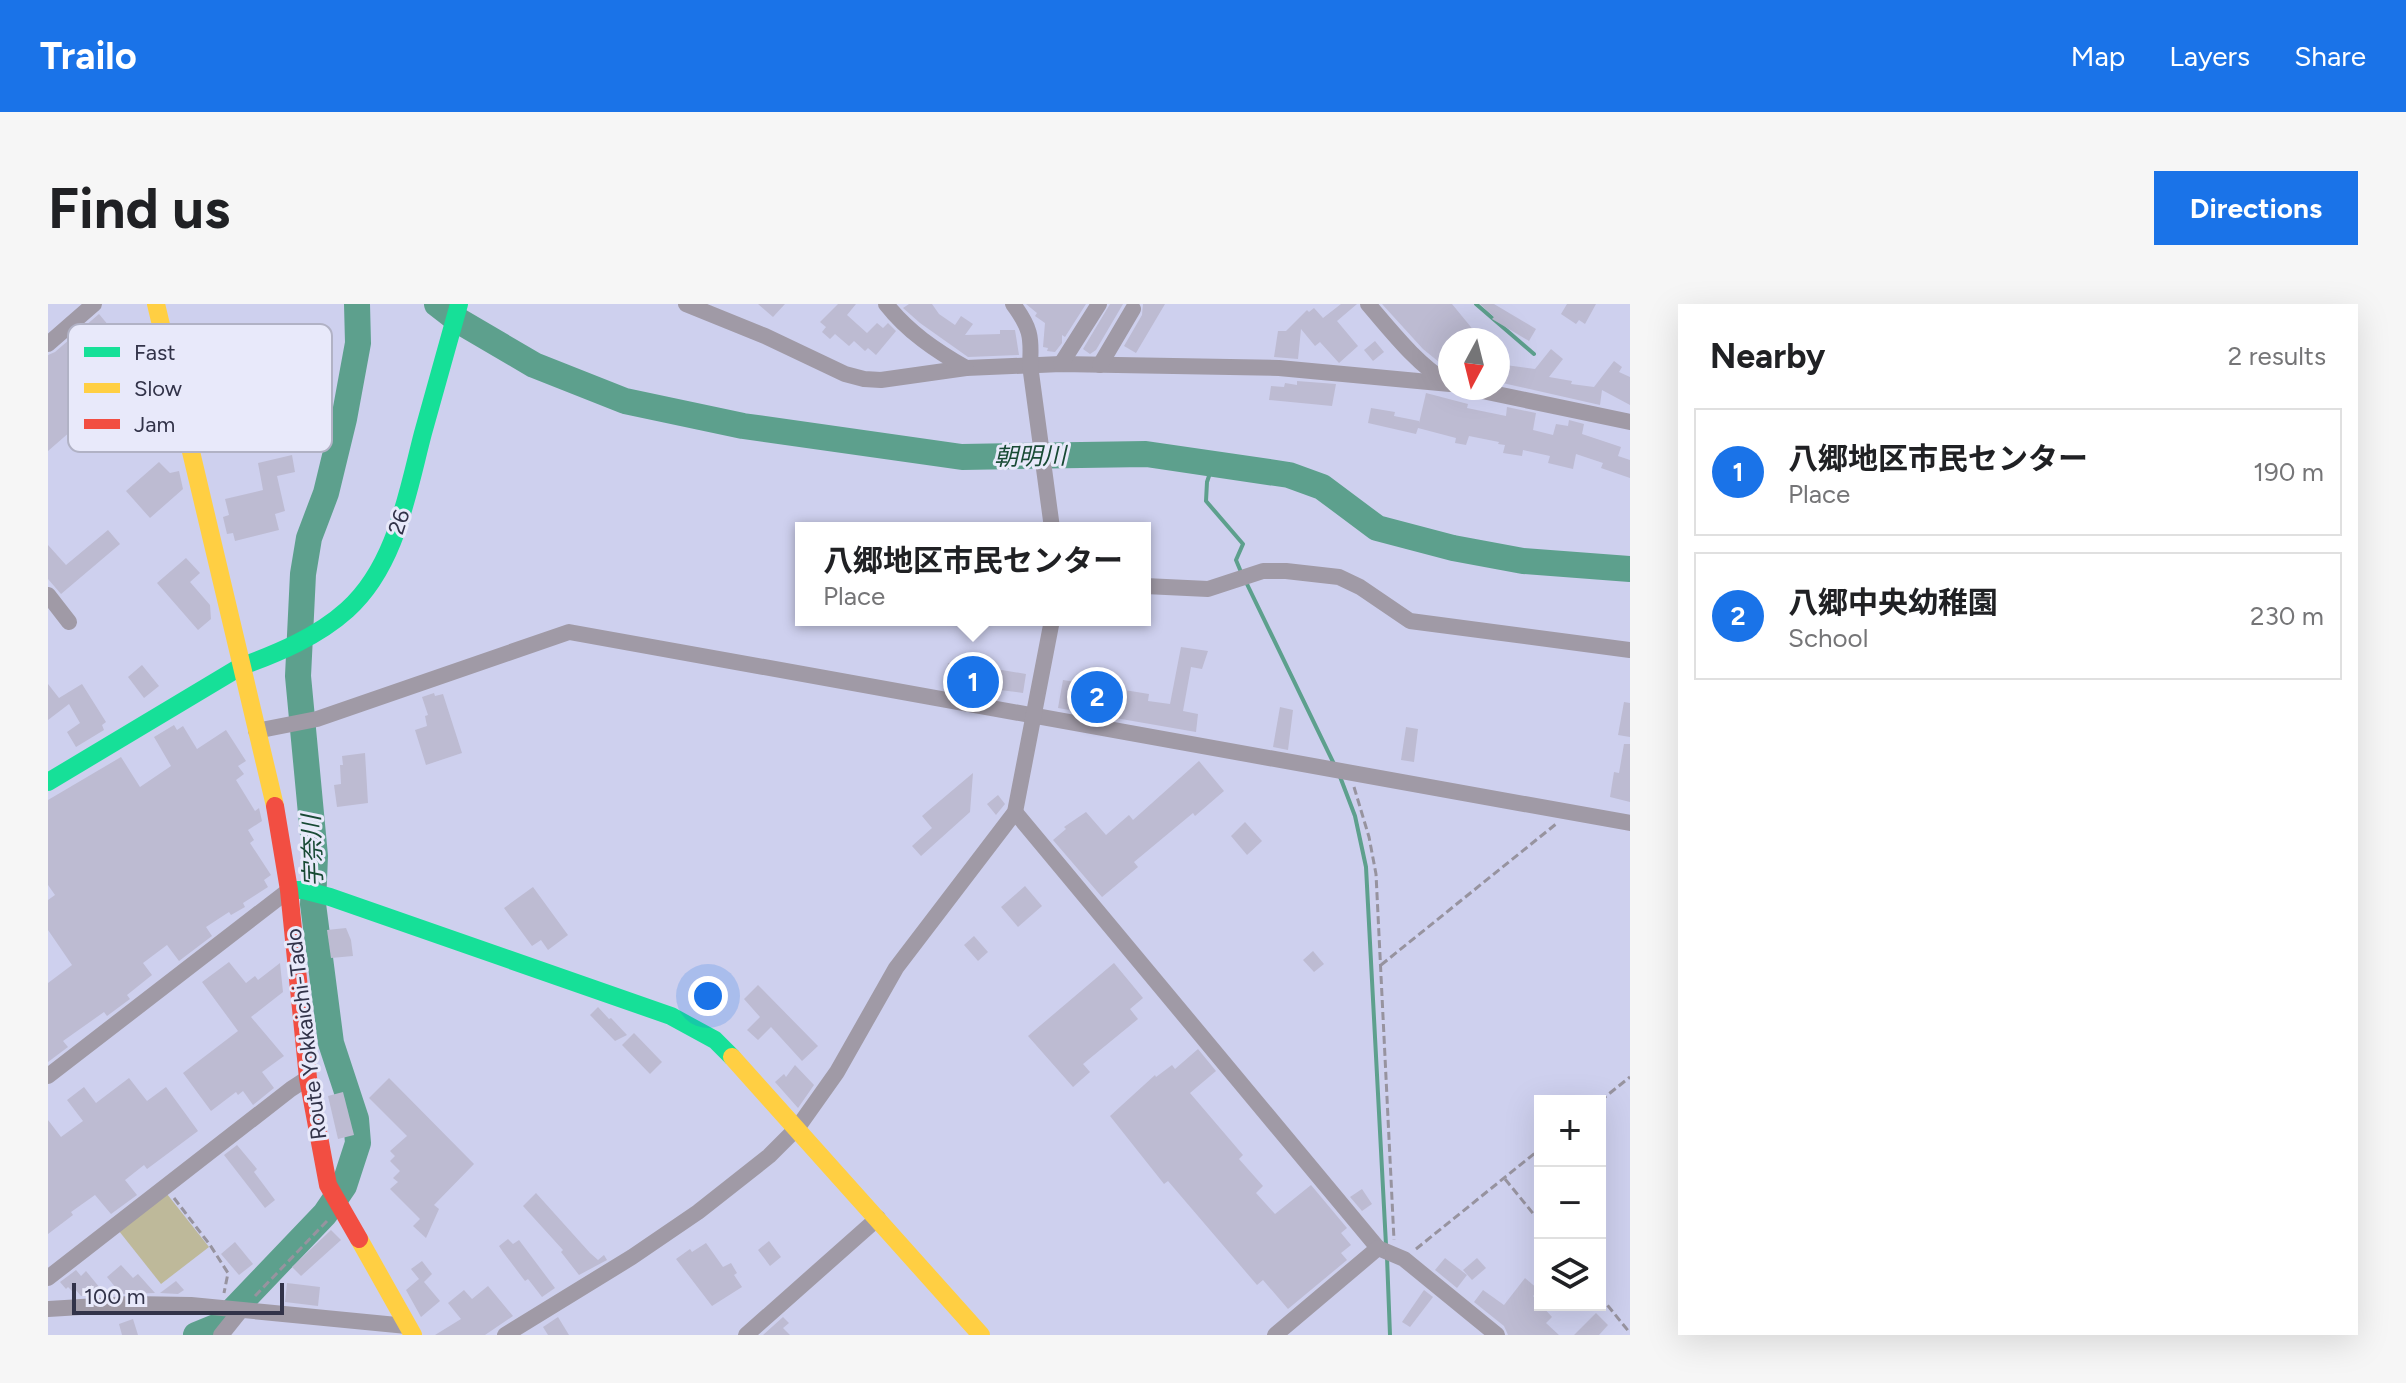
<!DOCTYPE html>
<html lang="en">
<head>
<meta charset="utf-8">
<style>
  :root { --surface:#fff; --page:#f6f6f6; --text:#202124; --muted:#757577; --line:#e0e0e0; --accent:#1a73e8 }
  body { margin:0; font-family:Figtree,"Noto Sans JP",sans-serif; background:var(--page); color:var(--text) }
  .controls { position:absolute; right:24px; bottom:24px; display:grid; overflow:hidden; border-radius:0px; box-shadow:0 8px 32px #0002 }
  .controls button { width:72px; height:72px; display:grid; place-items:center; padding:0; border:0; border-bottom:2px solid var(--line); background:var(--surface); color:var(--text); font:40px sans-serif }
  .compass { position:absolute; left:1390px; top:24px; width:72px; height:72px; border-radius:50%; background:var(--surface); box-shadow:0 8px 32px #0002; rotate:187deg }
  .scale { position:absolute; left:24px; bottom:20px; width:212px; box-sizing:border-box; padding-left:8px; border:4px solid #323349; border-top:0; font-size:22px; line-height:28px; white-space:nowrap; color:#323349; -webkit-text-stroke:6px #e8e9fa; paint-order:stroke }
  .you { position:absolute; left:660px; top:692px; width:28px; height:28px; margin:-20px; border:6px solid #fff; border-radius:50%; background:#1a73e8; box-shadow:0 0 0 12px #1a73e833 }
  .badge { display:grid; place-items:center; width:52px; height:52px; border-radius:50%; background:var(--accent); color:#fff; font-size:26px; font-weight:700 }
  .pin { position:absolute; translate:-50% -50%; border:4px solid #fff; box-shadow:0 2px 8px #0006 }
  .popup { position:absolute; left:747px; top:218px; width:356px; height:104px; box-sizing:border-box; display:grid; place-content:center; border-radius:0px; background:var(--surface); filter:drop-shadow(0 2px 6px #0005); font-size:26px; white-space:nowrap; color:var(--muted) }
  .popup b { font-size:30px; color:var(--text) }
  .popup::after { content:''; position:absolute; left:50%; top:100%; margin-left:-16px; border:16px solid transparent; border-top-color:var(--surface) }
  .list { margin:0; padding:0; list-style:none }
  h2 { display:flex; justify-content:space-between; align-items:center; height:104px; margin:0; padding:0 32px; font-size:34px }
  h2 small { font-size:26px; font-weight:400; color:var(--muted) }
  .list li { display:grid; grid-template-columns:52px 1fr auto; gap:24px; align-items:center; box-sizing:border-box; height:128px; margin:0 16px 16px; padding:0 16px; border:2px solid var(--line); border-radius:0px }
  .list b { display:block; font-size:30px; white-space:nowrap }
  .list p { margin:0; font-size:26px; white-space:nowrap; color:var(--muted) }
  .list em { font-size:26px; font-style:normal; color:var(--muted) }
  .icon { flex:none; width:44px; height:44px; fill:none; stroke:currentColor; stroke-width:2; stroke-linecap:round; stroke-linejoin:round }
  .map { position:relative; flex:none; width:1582px; height:1031px; overflow:hidden; border-radius:0px }
  header { display:flex; align-items:center; gap:48px; box-sizing:border-box; height:112px; padding:0 40px; background:var(--accent); color:#fff }
  header strong { font-size:38px }
  nav { display:flex; gap:44px; margin-inline-start:auto; font-size:28px }
  .intro { display:flex; align-items:center; justify-content:space-between; box-sizing:border-box; height:192px; padding:0 48px }
  h1 { margin:0; font-size:56px }
  .button { padding:20px 36px; border-radius:0px; background:var(--accent); color:#fff; font-size:28px; font-weight:700 }
  main { display:flex; gap:48px; padding:0 48px }
  aside { flex:1; background:var(--surface); border-radius:0px; box-shadow:0 8px 32px #0002 }
  .map>svg:first-child { display:block }
  .green { fill:#beb99a }
  .lines { fill:none; stroke-linecap:round; stroke-linejoin:round }
  .stream { stroke:#5da08d; stroke-width:4 }
  .river { stroke:#5da08d; stroke-width:26 }
  .building { fill:#bdbbd2 }
  .path { stroke:#97939f; stroke-width:3; stroke-dasharray:8 4; stroke-linecap:butt }
  .street { stroke:#a09aa6; stroke-width:16 }
  .fast { stroke:#16e098; stroke-width:18 }
  .slow { stroke:#ffcf43; stroke-width:18 }
  .jam { stroke:#f24e42; stroke-width:18 }
  .labels { text-anchor:middle; dominant-baseline:central; stroke-width:6; stroke-linejoin:round; paint-order:stroke }
  .street-label { font-size:22px; fill:#323349; stroke:#e8e9fa }
  .water-label { font-size:24px; font-style:italic; fill:#184a34; stroke:#e8e9fa }
  .key { fill:#e8e9fa; stroke:#b1b2c5; stroke-width:2 }
  .key-label { font-size:22px; fill:#323349 }
</style>
</head>
<body>
<header>
<strong>Trailo</strong>
<nav><a>Map</a><a>Layers</a><a>Share</a></nav>
</header>
<div class="intro"><h1>Find us</h1><a class="button">Directions</a></div>
<main>
<div class="map">
<svg width="1582" height="1031" viewBox="0 0 1582 1031">
  <rect width="100%" height="100%" fill="#ced0ee"/>
  <!-- green -->
  <path class="green" d="M119,890L161,943L113,980L71,927Z"/>
  <g class="lines">
    <!-- stream -->
    <g class="stream">
      <path d="M1428,0L1486,50"/>
      <path d="M1165,160L1159,178L1158,197L1195,240L1188,256L1193,268"/>
      <path d="M1197,276L1287,462"/>
      <path d="M1291,470L1307,512L1318,563L1338,941"/>
      <path d="M1339,953L1342,1031"/>
    </g>
    <!-- river -->
    <g class="river">
      <path d="M389,0L411,17L486,61L577,97L695,122L914,153L1098,150L1241,171L1274,183L1329,224L1405,244L1475,257L1582,265"/>
      <path d="M148,1031L170,1022L277,910L296,882L310,839L308,815L283,739L265,600L267,552L250,372L255,270L261,234L278,189L296,115L310,39L309,0"/>
    </g>
  </g>
  <!-- building -->
  <g class="building">
    <path d="M710,0H737L725,13Z"/>
    <path d="M790,0H808L799,11L819,29L829,19L835,24L840,19L848,27L828,51L820,44L817,47L806,37L801,42L787,30L782,35L774,28L778,23L772,18Z"/>
    <path d="M861,0H884L891,10L907,21L913,12L925,20L917,31L952,30V26H967L971,51L920,53L872,19L855,4Z"/>
    <path d="M978,0H1038L1017,33L1014,31V39L1007,48L999,47L1000,44L995,43L997,19L987,12L989,9Z"/>
    <path d="M1062,0H1075L1048,46L1042,50L1035,45Z"/>
    <path d="M1095,0H1117L1088,49L1076,42L1094,11Z"/>
    <path d="M1293,0H1309L1289,17L1310,42L1291,59L1272,38L1267,42L1253,25L1250,55L1226,53L1230,27H1238L1259,6L1261,8L1266,4L1275,14Z"/>
    <path d="M1334,0H1404L1427,28L1416,36H1402V67L1375,45Z"/>
    <path d="M1432,0H1446L1488,25L1481,37L1444,15L1446,13Z"/>
    <path d="M1519,0H1548L1537,20L1531,16L1528,20L1513,10Z"/>
    <path d="M51,10L76,40L99,34L104,55L98,56L101,59L0,147V51L7,48Z"/>
    <path d="M1327,37L1336,48L1325,57L1316,46Z"/>
    <path d="M1503,45L1515,55L1501,73L1524,77L1523,80L1546,83L1566,57L1574,63L1571,68L1582,73V101L1554,86L1552,101L1450,78V60L1487,65Z"/>
    <path d="M1249,77L1288,80L1284,102L1221,96L1223,82L1236,83L1237,79L1249,81Z"/>
    <path d="M1378,89L1420,100L1419,104L1458,112L1459,103L1488,109L1485,126L1505,131L1508,120L1520,122L1521,116L1536,120L1534,130L1573,143L1570,152L1582,156V174L1553,164L1555,159L1528,150L1525,165L1500,159L1502,152L1475,146L1474,152L1455,149L1457,141L1450,140L1451,138L1421,132L1418,141L1407,139L1408,134L1370,124L1368,130L1320,119L1323,104L1347,108L1346,112L1371,117V119Z"/>
    <path d="M244,151L247,168L229,172L237,207L227,210L231,226L187,237L185,229L179,230L175,213L181,211L177,195L215,186L210,159Z"/>
    <path d="M111,158L122,169L131,167L135,185L102,214L78,187Z"/>
    <path d="M60,226L72,240L13,290L0,275V241L18,261Z"/>
    <path d="M138,254L152,269L142,278L162,301L163,315L150,326L109,279Z"/>
    <path d="M1133,343L1160,347L1154,365L1143,363L1135,407L1150,410L1148,428L1010,404L1015,376L1101,390L1100,397L1122,400Z"/>
    <path d="M924,349L938,352L936,363L978,370L975,389L952,386L950,394L896,383L900,359L922,361Z"/>
    <path d="M94,361L111,382L96,394L80,373Z"/>
    <path d="M0,380L11,394L34,380L58,418L54,421L56,426L28,443L19,428L32,419L21,400L0,416Z"/>
    <path d="M386,389L387,392L395,390L414,449L378,461L367,426L379,422L377,412L380,411L374,393Z"/>
    <path d="M1576,398L1582,399V433L1570,431Z"/>
    <path d="M1232,403L1245,406L1240,446L1225,443Z"/>
    <path d="M126,421L129,426L135,422L149,445L178,426L198,457L190,462L196,470L188,476L207,507L211,504L214,517L200,526L206,536L202,539L223,571L216,576L220,583L195,599L197,603L183,611L181,608L158,623L164,632L131,657L119,641L95,659L104,671L79,691L82,695L59,712L56,708L15,737L20,743L0,758V679L24,661L0,626V596L7,591L0,581V496L73,453L92,483L123,462L106,433Z"/>
    <path d="M1358,423L1370,425L1366,458L1353,456Z"/>
    <path d="M1576,440H1582V498L1562,493L1566,468L1571,469Z"/>
    <path d="M317,449L320,499L289,503L286,481L293,480L292,461H295L294,452Z"/>
    <path d="M1151,457L1176,487L1147,512L1145,509L1086,558L1090,563L1054,593L1005,536L1018,525L1016,523L1038,508L1058,531L1081,511L1085,516Z"/>
    <path d="M925,469L922,508L873,552L864,542L884,524L874,512Z"/>
    <path d="M950,491L957,500L948,511L939,500Z"/>
    <path d="M1197,518L1214,537L1199,551L1183,532Z"/>
    <path d="M977,582L994,602L970,623L953,603Z"/>
    <path d="M485,583L520,631L500,646L493,636L484,642L456,604Z"/>
    <path d="M298,624L303,636L305,652L283,654L279,626Z"/>
    <path d="M926,632L940,648L930,657L916,641Z"/>
    <path d="M1265,647L1276,660L1266,668L1255,656Z"/>
    <path d="M181,658L198,679L207,672L210,676L232,659L235,688L203,713L236,752L214,768L226,784L205,801L195,787L190,791L188,788L163,807L135,769L190,727L154,678Z"/>
    <path d="M1066,659L1095,694L1082,705L1090,715L1035,760L1042,768L1025,783L980,732Z"/>
    <path d="M710,681L770,742L754,757L723,723L710,736L699,726L712,713L696,695Z"/>
    <path d="M550,703L561,715L563,714L579,731L567,737L542,711Z"/>
    <path d="M586,729L614,758L602,770L574,741Z"/>
    <path d="M1150,745L1168,767L1142,789L1195,851L1191,855L1215,882L1208,889L1227,910L1263,881L1299,924L1293,929L1303,941L1293,949L1299,956L1240,1005L1215,976L1209,981L1120,877L1116,880L1062,812L1107,771L1108,773L1124,761L1127,765Z"/>
    <path d="M747,761L766,781L750,804L727,778L736,770L738,773Z"/>
    <path d="M81,774L99,797L118,783L150,827L99,865L96,861L77,876L89,891L63,910L47,891L23,908L25,911L0,930V816L13,833L35,817L19,796L36,783L48,799Z"/>
    <path d="M341,774L426,860L386,901L391,905L378,934L365,922L372,915L342,885L350,878L345,874L352,867L342,857L347,852L342,847L359,832L321,794Z"/>
    <path d="M295,788L306,831L290,835L280,792Z"/>
    <path d="M189,841L209,865L206,868L227,896L217,904L176,851Z"/>
    <path d="M1314,885L1324,900L1314,907L1302,893Z"/>
    <path d="M488,889L542,949L550,956L556,951L559,956L531,971L513,948L515,946L475,902Z"/>
    <path d="M283,926L293,936L253,972L244,963Z"/>
    <path d="M460,935L465,940L471,936L507,984L494,993L480,975L477,977L455,948L451,942Z"/>
    <path d="M721,937L733,953L722,962L710,946Z"/>
    <path d="M187,938L205,960L191,971L173,950Z"/>
    <path d="M658,939L675,963L683,959L689,969L686,971L694,983L664,1002L628,955L642,945L644,948Z"/>
    <path d="M1397,954L1419,971L1409,984L1387,966Z"/>
    <path d="M1429,954L1438,964L1424,976L1415,966Z"/>
    <path d="M374,957L384,970L376,978L392,997L373,1013L358,986L371,975L363,965Z"/>
    <path d="M73,961L85,974L90,970L107,989L73,990L59,973Z"/>
    <path d="M28,966L33,972L38,967L52,984L44,991L33,992L27,985L24,987L20,983L18,985L12,978Z"/>
    <path d="M1477,974L1491,986L1485,992L1504,1013L1498,1019L1511,1031H1460L1456,1022L1426,998L1435,986L1456,1001Z"/>
    <path d="M128,977L136,986L130,990L112,989Z"/>
    <path d="M239,979L272,983L270,1002L237,998Z"/>
    <path d="M440,982L465,1012L437,1031H387L413,1015L400,999L416,986L424,995Z"/>
    <path d="M1376,986L1385,993L1362,1023L1354,1018Z"/>
    <path d="M1548,1009L1560,1021L1551,1031H1526Z"/>
    <path d="M510,1013L521,1031H500L495,1023Z"/>
    <path d="M735,1013L741,1019L735,1024L742,1031H715Z"/>
    <path d="M85,1015L90,1031H74L71,1020Z"/>
  </g>
  <g class="lines">
    <!-- path -->
    <g class="path">
      <path d="M1306,483L1321,533L1328,570L1346,936"/>
      <path d="M1333,661L1508,520"/>
      <path d="M1552,797L1582,773"/>
      <path d="M1457,875L1492,918"/>
      <path d="M126,894L162,941L180,969L176,989"/>
      <path d="M1368,945L1492,845"/>
      <path d="M207,992L279,917"/>
      <path d="M1552,992L1582,1029"/>
    </g>
    <!-- street -->
    <g class="street">
      <path d="M638,0L717,32L797,70L816,75L833,76L918,64L1013,60L1231,64L1402,80"/>
      <path d="M838,0C860,28 887,46 918,64"/>
      <path d="M965,0C982,23 984,32 982,61L1004,224"/>
      <path d="M1320,0C1345,29 1368,59 1400,79"/>
      <path d="M0,40L46,0"/>
      <path d="M1013,60L1051,0"/>
      <path d="M1052,61L1085,5"/>
      <path d="M1420,84L1582,118"/>
      <path d="M1097,282L1160,285L1215,267H1238L1291,273L1312,283L1362,317L1582,346"/>
      <path d="M0,291L21,318"/>
      <path d="M208,427L269,415L521,328L1582,519"/>
      <path d="M967,508L1330,944L1356,955L1449,1031"/>
      <path d="M0,772L241,586"/>
      <path d="M0,974L243,785L260,774"/>
      <path d="M0,1005L82,1000L143,1001L359,1022"/>
      <path d="M173,1031L193,1006"/>
      <path d="M457,1031L584,953L650,908L721,852L750,823L789,768L848,664L967,508L1004,316"/>
      <path d="M698,1031L830,914"/>
      <path d="M1227,1031L1330,944"/>
    </g>
    <!-- fast -->
    <g class="fast">
      <path d="M192,363C230,349 269,333 299,306C348,262 359,190 375,129C387,86 399,43 411,0"/>
      <path d="M0,478L192,363"/>
      <path d="M241,586H255L282,593L623,712L667,736L684,753"/>
    </g>
    <!-- slow -->
    <g class="slow">
      <path d="M108,0L227,502"/>
      <path d="M684,753L933,1031"/>
      <path d="M311,935L365,1031"/>
    </g>
    <!-- jam -->
    <path class="jam" d="M227,502L241,586L260,774L280,881L311,935"/>
  </g>
  <g class="labels">
    <!-- street labels -->
    <g class="street-label">
      <text transform="translate(351 218) rotate(-72)">26</text>
      <text transform="translate(258 730) rotate(-97)">Route Yokkaichi-Tado</text>
    </g>
    <!-- water labels -->
    <g class="water-label">
      <text transform="translate(982 152) rotate(-1)">朝明川</text>
      <text transform="translate(264 547) rotate(-92)">宇奈川</text>
    </g>
  </g>
  <!-- legend -->
  <rect x="20" y="20" width="264" height="128" rx="12" class="key"/>
  <rect x="36" y="43" width="36" height="10" fill="#16e098"/>
  <rect x="36" y="79" width="36" height="10" fill="#ffcf43"/>
  <rect x="36" y="115" width="36" height="10" fill="#f24e42"/>
  <g class="key-label">
    <text x="86" y="56">Fast</text>
    <text x="86" y="92">Slow</text>
    <text x="86" y="128">Jam</text>
  </g>
</svg>
<div class="controls">
<button>+</button>
<button>−</button>
<button><svg class="icon" aria-label="layers" viewBox="0 0 24 24"><path d="M12 4l9 5-9 5-9-5zM3 14l9 5 9-5"/></svg></button>
</div>
<svg class="compass" viewBox="-18 -18 36 36"><path d="M0-13l5 13h-10z" fill="#e53935"/><path d="M0 13l5-13h-10z" fill="#757577"/></svg>
<div class="scale">100 m</div>
<div class="you"></div>
<div class="pin badge" style="left:925px;top:378px">1</div>
<div class="popup"><b>八郷地区市民センター</b>Place</div>
<div class="pin badge" style="left:1049px;top:393px">2</div>
</div>
<aside>
<h2>Nearby<small>2 results</small></h2>
<ul class="list">
<li><span class="badge">1</span><div><b>八郷地区市民センター</b><p>Place</p></div><em>190 m</em></li>
<li><span class="badge">2</span><div><b>八郷中央幼稚園</b><p>School</p></div><em>230 m</em></li>
</ul>
</aside>
</main>
</body>
</html>
